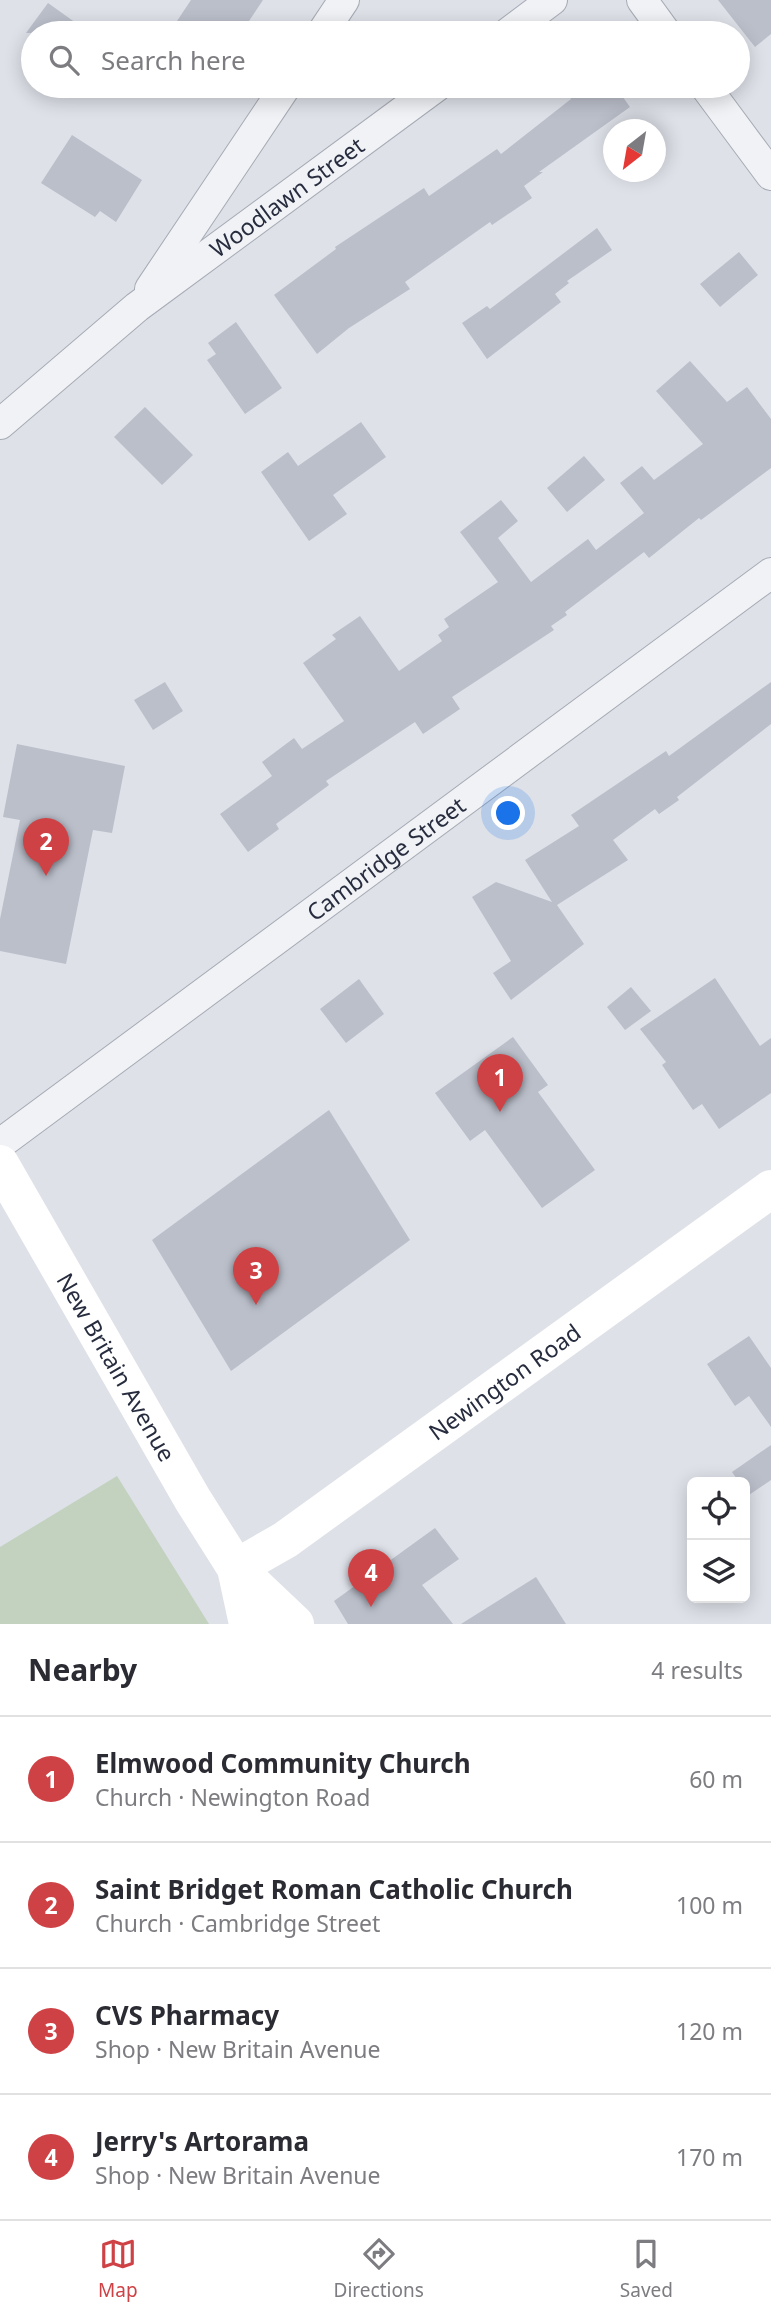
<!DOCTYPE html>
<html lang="en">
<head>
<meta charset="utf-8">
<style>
  :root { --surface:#fff; --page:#f2f2f3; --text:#2b2b33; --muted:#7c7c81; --line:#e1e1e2; --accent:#ce4246 }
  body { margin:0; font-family:"Noto Sans",sans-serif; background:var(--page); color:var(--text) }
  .controls { position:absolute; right:21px; bottom:21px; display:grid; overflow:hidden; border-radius:10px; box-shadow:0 4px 18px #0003 }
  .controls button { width:63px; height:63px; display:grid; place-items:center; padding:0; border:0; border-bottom:2px solid var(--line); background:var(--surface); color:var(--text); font:35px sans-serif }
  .compass { position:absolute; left:603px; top:119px; width:63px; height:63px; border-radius:50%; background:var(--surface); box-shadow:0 4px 18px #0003; rotate:211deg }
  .you { position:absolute; left:509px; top:814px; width:24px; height:24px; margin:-18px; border:5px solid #fff; border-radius:50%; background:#1a73e8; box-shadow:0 0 0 10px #1a73e833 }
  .badge { display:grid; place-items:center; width:46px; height:46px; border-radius:50%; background:var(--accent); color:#fff; font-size:23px; font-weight:700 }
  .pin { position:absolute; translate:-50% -58px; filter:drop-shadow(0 2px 4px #0008) }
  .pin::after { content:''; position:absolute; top:37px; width:24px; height:21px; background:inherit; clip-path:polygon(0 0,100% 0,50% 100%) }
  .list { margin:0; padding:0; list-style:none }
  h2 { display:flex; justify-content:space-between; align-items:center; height:91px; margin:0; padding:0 28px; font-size:30px }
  h2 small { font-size:23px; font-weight:400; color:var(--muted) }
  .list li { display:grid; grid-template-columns:46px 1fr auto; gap:21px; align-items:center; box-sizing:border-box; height:126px; padding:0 28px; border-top:2px solid var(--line) }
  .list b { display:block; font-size:26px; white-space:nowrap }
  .list p { margin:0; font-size:23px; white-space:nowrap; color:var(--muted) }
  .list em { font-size:23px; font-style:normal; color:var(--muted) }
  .icon { flex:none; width:38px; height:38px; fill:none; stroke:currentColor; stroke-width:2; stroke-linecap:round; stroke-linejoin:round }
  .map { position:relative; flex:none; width:771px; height:1624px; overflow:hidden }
  .search { position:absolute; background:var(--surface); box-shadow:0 4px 18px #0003; left:21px; right:21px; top:21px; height:77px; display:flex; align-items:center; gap:18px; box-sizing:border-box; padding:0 24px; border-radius:38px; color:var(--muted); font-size:26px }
  .sheet { height:595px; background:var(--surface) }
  nav { display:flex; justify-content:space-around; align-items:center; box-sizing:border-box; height:98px; border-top:2px solid var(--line); background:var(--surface); font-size:19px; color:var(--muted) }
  nav a { display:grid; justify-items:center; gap:4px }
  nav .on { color:var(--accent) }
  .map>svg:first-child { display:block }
  .green { fill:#c2d2bf }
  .building { fill:#bbbfca }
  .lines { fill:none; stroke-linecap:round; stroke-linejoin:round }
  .street-casing { stroke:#a7abb5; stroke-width:32 }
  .street { stroke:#f1f2f6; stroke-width:30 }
  .secondary { stroke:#fff; stroke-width:38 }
  .labels { text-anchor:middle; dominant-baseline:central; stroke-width:5; stroke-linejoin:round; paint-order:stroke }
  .street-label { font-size:23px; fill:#272d3e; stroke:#edf0f5 }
</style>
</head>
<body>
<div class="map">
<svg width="771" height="1624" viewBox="0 0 771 1624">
  <rect width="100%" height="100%" fill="#dee1e8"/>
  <!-- green -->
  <path class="green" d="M117,1476L209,1624H0V1547Z"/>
  <!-- building -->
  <g class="building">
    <path d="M191,0H263L241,33H169Z"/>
    <path d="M718,0H771V34L755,47Z"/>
    <path d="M48,3L90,33H26Z"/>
    <path d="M563,86H615L630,107L539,172H543L524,186L532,198L492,225L490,222L405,282L410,289L349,328L317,354L274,295L336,249L335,247L424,188L429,196L497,149L501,154L571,99Z"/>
    <path d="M72,135L142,180L116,222L100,211L95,217L41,183Z"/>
    <path d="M597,228L612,250L567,281L569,283L555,294L561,302L487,359L462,323L487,306L490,309Z"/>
    <path d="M739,252L758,275L720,307L700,284Z"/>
    <path d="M236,322L282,388L245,414L207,360L216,354L208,343Z"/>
    <path d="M690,361L727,402L747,387L771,419V468L701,520L699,518L649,558L644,552L565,612L567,615L551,626L554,630L452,697L460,709L423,734L415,722L326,781L329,785L276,824L279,829L248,852L220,814L272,776L262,762L294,738L302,749L344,721L303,663L336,639L332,635L360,616L399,671L442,641L438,635L449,627L444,619L498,582L460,532L501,500L518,521L498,538L531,582L588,539L596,550L644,513L620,483L642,466L654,480L703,444L656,391Z"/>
    <path d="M145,407L193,455L162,485L114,437Z"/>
    <path d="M361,422L386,457L333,495L347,514L309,541L261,472L288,452L298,466Z"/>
    <path d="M584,456L605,480L567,512L547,488Z"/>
    <path d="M165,682L183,711L153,730L134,700Z"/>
    <path d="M771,682V724L677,797L679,800L659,814L655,809L613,840L628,860L557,905L584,944L511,1000L493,973L511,961L472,897L496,882L552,902L525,860L579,826L571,815L666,751L669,756Z"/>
    <path d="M17,744L125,766L112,833L93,830L66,964L0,951V919L20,820L3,817Z"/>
    <path d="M715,978L760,1046L771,1038V1093L719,1129L702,1104L693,1110L662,1065L666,1062L640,1029Z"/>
    <path d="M359,979L384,1014L346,1043L320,1009Z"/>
    <path d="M631,987L651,1011L625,1030L607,1007Z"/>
    <path d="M513,1037L548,1085L538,1092L595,1170L542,1208L485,1130L470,1141L435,1093Z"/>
    <path d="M329,1110L410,1240L231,1371L152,1240Z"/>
    <path d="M749,1336L771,1368V1427L749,1396L735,1406L707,1364Z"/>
    <path d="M771,1445V1480L749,1495L745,1482H739L732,1472Z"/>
    <path d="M435,1528L459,1559L422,1585L453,1624H348L334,1601Z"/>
    <path d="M536,1577L566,1624H461Z"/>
  </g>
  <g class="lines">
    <!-- street casing -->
    <g class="street-casing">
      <g id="street">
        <path d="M642,0L666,33"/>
        <path d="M322,33L344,0"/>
        <path d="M508,33L552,0"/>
        <path d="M705,86L771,175"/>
        <path d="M150,289L286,86"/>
        <path id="s1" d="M0,424L137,307L437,86"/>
        <path id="s2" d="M0,1144L771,573"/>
      </g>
    </g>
    <!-- street -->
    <use href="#street" class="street"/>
    <!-- secondary -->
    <g class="secondary">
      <path id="s3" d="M0,1164L193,1500L236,1568L295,1624"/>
      <path id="s4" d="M236,1568L285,1540L771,1189"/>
      <path d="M236,1568L248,1624"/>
    </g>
  </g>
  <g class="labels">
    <!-- street labels -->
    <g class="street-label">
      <text stroke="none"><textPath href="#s1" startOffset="366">Woodlawn Street</textPath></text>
      <text stroke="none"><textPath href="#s2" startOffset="480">Cambridge Street</textPath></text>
      <text stroke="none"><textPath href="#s3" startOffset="234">New Britain Avenue</textPath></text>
      <text stroke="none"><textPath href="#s4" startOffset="327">Newington Road</textPath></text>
    </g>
  </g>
</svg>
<div class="controls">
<button><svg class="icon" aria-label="locate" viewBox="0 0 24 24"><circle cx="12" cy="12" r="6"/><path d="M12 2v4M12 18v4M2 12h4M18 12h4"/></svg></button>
<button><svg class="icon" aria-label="layers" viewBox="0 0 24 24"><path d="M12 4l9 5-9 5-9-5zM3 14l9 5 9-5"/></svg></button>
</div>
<svg class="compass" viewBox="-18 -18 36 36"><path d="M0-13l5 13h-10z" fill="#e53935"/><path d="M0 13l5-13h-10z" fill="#7c7c81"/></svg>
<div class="you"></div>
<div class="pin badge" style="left:500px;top:1112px">1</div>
<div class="pin badge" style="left:46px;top:876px">2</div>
<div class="pin badge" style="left:256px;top:1305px">3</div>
<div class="pin badge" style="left:371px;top:1607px">4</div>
<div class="search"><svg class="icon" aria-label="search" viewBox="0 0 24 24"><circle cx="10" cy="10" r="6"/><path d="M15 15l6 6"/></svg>Search here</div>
</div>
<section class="sheet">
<h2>Nearby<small>4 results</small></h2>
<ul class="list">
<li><span class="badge">1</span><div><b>Elmwood Community Church</b><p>Church · Newington Road</p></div><em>60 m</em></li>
<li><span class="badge">2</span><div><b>Saint Bridget Roman Catholic Church</b><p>Church · Cambridge Street</p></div><em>100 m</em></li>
<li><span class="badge">3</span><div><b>CVS Pharmacy</b><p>Shop · New Britain Avenue</p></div><em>120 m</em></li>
<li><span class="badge">4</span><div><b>Jerry's Artorama</b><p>Shop · New Britain Avenue</p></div><em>170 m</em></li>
</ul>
</section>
<nav>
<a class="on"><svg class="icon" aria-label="map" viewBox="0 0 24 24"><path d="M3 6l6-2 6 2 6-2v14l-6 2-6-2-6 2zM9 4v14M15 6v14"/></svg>Map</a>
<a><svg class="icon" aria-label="directions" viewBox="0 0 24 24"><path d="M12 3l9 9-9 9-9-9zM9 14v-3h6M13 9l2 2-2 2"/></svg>Directions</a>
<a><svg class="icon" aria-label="saved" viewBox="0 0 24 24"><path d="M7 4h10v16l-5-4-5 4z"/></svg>Saved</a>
</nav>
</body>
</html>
